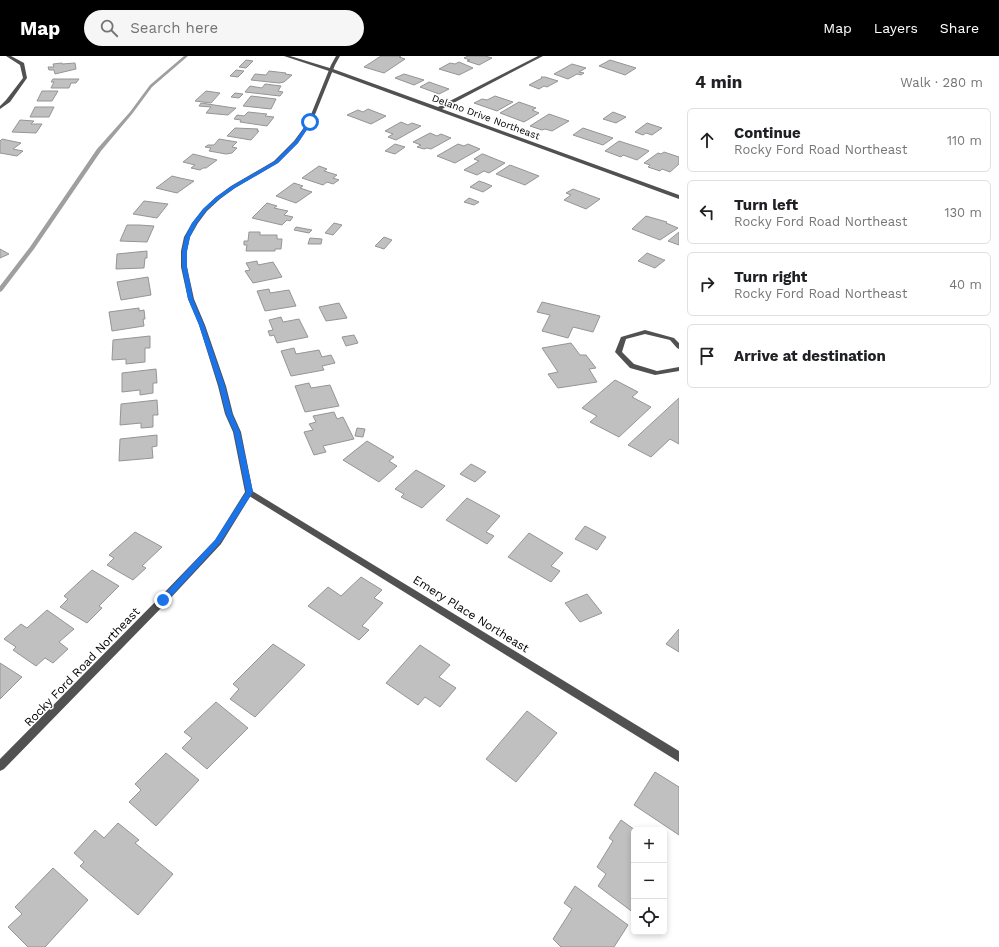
<!DOCTYPE html>
<html lang="en">
<head>
<meta charset="utf-8">
<style>
  :root { --surface:#fff; --page:#f6f6f6; --text:#202124; --muted:#757577; --line:#e0e0e0; --accent:#000 }
  body { margin:0; font-family:"Work Sans",sans-serif; background:var(--page); color:var(--text) }
  .controls { position:absolute; right:12px; bottom:12px; display:grid; overflow:hidden; border-radius:6px; box-shadow:0 2px 6px #0003 }
  .controls button { width:36px; height:36px; display:grid; place-items:center; padding:0; border:0; border-bottom:1px solid var(--line); background:var(--surface); color:var(--text); font:20px sans-serif }
  .stop { position:absolute; width:12px; height:12px; margin:-9px; border:3px solid #1a73e8; border-radius:50%; background:#fff }
  .stop.end { background:#1a73e8; border-color:#fff; box-shadow:0 1px 4px #0008 }
  .list { margin:0; padding:0; list-style:none }
  h2 { display:flex; justify-content:space-between; align-items:center; height:52px; margin:0; padding:0 16px; font-size:17px }
  h2 small { font-size:13px; font-weight:400; color:var(--muted) }
  .list li { display:grid; grid-template-columns:26px 1fr auto; gap:12px; align-items:center; box-sizing:border-box; height:64px; margin:0 8px 8px; padding:0 8px; border:1px solid var(--line); border-radius:6px }
  .list b { display:block; font-size:15px; white-space:nowrap }
  .list p { margin:0; font-size:13px; white-space:nowrap; color:var(--muted) }
  .list em { font-size:13px; font-style:normal; color:var(--muted) }
  .icon { flex:none; width:22px; height:22px; fill:none; stroke:currentColor; stroke-width:2; stroke-linecap:round; stroke-linejoin:round }
  .map { position:relative; flex:none; width:679px; height:891px; overflow:hidden }
  header { display:flex; align-items:center; gap:24px; box-sizing:border-box; height:56px; padding:0 20px; background:var(--accent); color:#fff }
  header strong { font-size:19px }
  nav { display:flex; gap:22px; margin-inline-start:auto; font-size:14px }
  .search { width:280px; height:36px; background:var(--page); display:flex; align-items:center; gap:10px; box-sizing:border-box; padding:0 14px; border-radius:22px; color:var(--muted); font-size:15px }
  main { display:flex }
  aside { flex:1; background:var(--surface) }
  .map>svg:first-child { display:block }
  .lines { fill:none; stroke-linecap:round; stroke-linejoin:round }
  .stream { fill:#9f9f9f; fill-rule:evenodd }
  .building { fill:#c0c0c0; stroke:#959595 }
  .minor { fill:#515151; fill-rule:evenodd }
  .tertiary { fill:#515151; fill-rule:evenodd }
  .route { fill:#1a73e8 }
  .labels { text-anchor:middle; dominant-baseline:central; stroke-width:3; stroke-linejoin:round; paint-order:stroke }
  .far-street-label { font-size:10px; fill:#000; stroke:#fff }
  .street-label { font-size:12px; fill:#000; stroke:#fff }
</style>
</head>
<body>
<header>
<strong>Map</strong>
<div class="search"><svg class="icon" aria-label="search" viewBox="0 0 24 24"><circle cx="10" cy="10" r="6"/><path d="M15 15l6 6"/></svg>Search here</div>
<nav><a>Map</a><a>Layers</a><a>Share</a></nav>
</header>
<main>
<div class="map">
<svg width="679" height="891" viewBox="0 0 679 891">
  <rect width="100%" height="100%" fill="#fff"/>
  <g class="lines">
    <!-- stream -->
    <path class="stream" d="M184,0H188L152,31L132,58L101,95L34,193L2,235L0,236V230L30,191L97,93L130,56L150,29Z"/>
  </g>
  <!-- building -->
  <g class="building">
    <path d="M381,0H401L399,1L405,3L384,17L364,11Z"/>
    <path d="M468,0H485L492,2L479,9L467,5L470,4L464,2Z"/>
    <path d="M246,4L253,5L246,12L239,11Z"/>
    <path d="M610,4L636,12L625,19L599,10Z"/>
    <path d="M459,6L473,12L459,19L439,13L450,7L455,8Z"/>
    <path d="M62,7V8L75,7L76,13L55,18L54,14H49L48,11H54L53,8Z"/>
    <path d="M572,8L586,12L579,16L584,17L581,19L577,18L568,23L554,18Z"/>
    <path d="M236,14L244,15L238,21L230,20Z"/>
    <path d="M269,15L286,17L285,18L292,19L284,26L279,27L251,24L255,18L266,19Z"/>
    <path d="M404,18L424,24L414,29L395,22Z"/>
    <path d="M541,21H545L558,25L547,31L544,30L539,33L529,29L542,22Z"/>
    <path d="M53,23H79L76,27H71L69,32H51L54,26H51Z"/>
    <path d="M429,26L449,33L439,38L420,31Z"/>
    <path d="M265,28L281,30L278,35L283,36L280,40L245,36L250,30L262,32Z"/>
    <path d="M42,35H58L52,45H37Z"/>
    <path d="M206,35L220,37L211,47L195,45Z"/>
    <path d="M235,37L243,38L239,42L231,41Z"/>
    <path d="M251,40L276,43L271,53L243,50Z"/>
    <path d="M495,40L513,46L497,55L474,47L482,43L487,44Z"/>
    <path d="M519,46L536,52L532,54L539,57L524,66L500,57Z"/>
    <path d="M201,47L234,52H236L228,59L206,57L211,51L199,50Z"/>
    <path d="M35,51H54L49,61H30Z"/>
    <path d="M368,53L386,60L371,68L347,59L358,54L363,56Z"/>
    <path d="M248,56L267,58L265,60L274,61L267,70L240,66L241,64L234,63L237,59L244,60Z"/>
    <path d="M613,56L626,61L616,67L603,63Z"/>
    <path d="M549,58L569,65L552,75L545,73L542,74L530,70Z"/>
    <path d="M20,64L34,65L31,68H42L36,77L12,76Z"/>
    <path d="M401,66L408,69L412,67L421,70L396,84L388,81L393,78L385,75Z"/>
    <path d="M647,67L662,72L652,79L646,77L643,79L635,76Z"/>
    <path d="M235,72L258,73L257,75H259L251,84L227,80Z"/>
    <path d="M583,72L613,82L603,89L573,79Z"/>
    <path d="M430,77L437,80L441,78L451,82L431,93L427,92L424,93L417,91L421,89L413,86Z"/>
    <path d="M2,83L21,87L13,93L23,95L17,100L0,97V85Z"/>
    <path d="M219,83L237,86L232,91L237,92L232,97L226,98L209,95L211,92L205,91L208,89H214Z"/>
    <path d="M619,85L647,94L649,95L637,104L623,99L621,101L605,95Z"/>
    <path d="M395,88L405,91L395,98L385,95Z"/>
    <path d="M458,88L464,90L468,88L480,93L455,107L437,100Z"/>
    <path d="M664,96L679,101V108L670,116L662,113L660,115L648,111L650,109L644,107L658,97L661,98Z"/>
    <path d="M193,98L217,104L206,112H203L200,114L191,112L195,109L183,106Z"/>
    <path d="M482,98H483L505,107L489,117L484,115L477,119L464,114L479,105L474,103Z"/>
    <path d="M510,109L539,120L525,129L496,118Z"/>
    <path d="M319,110L327,113L324,115L337,119L333,122L339,124L333,128L327,126L323,129L302,122Z"/>
    <path d="M172,120L180,122L194,125L177,137L156,132Z"/>
    <path d="M479,125L485,127L492,130L483,136L470,131Z"/>
    <path d="M294,127L303,130L300,132L312,136L296,147L276,140Z"/>
    <path d="M573,133L600,143L586,153L564,144L571,139L566,137Z"/>
    <path d="M469,142L479,146L474,149L464,146Z"/>
    <path d="M144,145L168,148L157,162L133,158Z"/>
    <path d="M267,147L277,150L274,152L288,155L284,159L293,161L290,165L287,164L282,169L252,162Z"/>
    <path d="M646,160L667,166L666,167L678,172L660,184L632,173Z"/>
    <path d="M334,167L342,169L333,179L325,177Z"/>
    <path d="M127,169H139L154,170L147,186L120,185Z"/>
    <path d="M296,171L312,174L309,177L294,174Z"/>
    <path d="M249,176H260V179H277V183H282L281,193H275V195H246L247,189H244V185H248Z"/>
    <path d="M679,176V189L668,185Z"/>
    <path d="M384,181L392,184L384,193L375,190Z"/>
    <path d="M310,182L322,183L321,188H308Z"/>
    <path d="M0,193L9,198L0,202Z"/>
    <path d="M147,195V202H145L144,212L116,213L117,198Z"/>
    <path d="M647,197L664,204H665L655,212L638,205Z"/>
    <path d="M257,205L258,209L273,206L282,221L253,227L245,215L250,214L246,207Z"/>
    <path d="M148,221L151,239L121,244L117,226Z"/>
    <path d="M269,233L270,237L289,234L296,250L265,255L257,235Z"/>
    <path d="M542,246L600,260L593,276L573,271L568,282L542,275L550,259L537,256Z"/>
    <path d="M339,247L347,262L326,265L319,251Z"/>
    <path d="M139,252V255L144,254L145,263H143L144,270L112,275L109,256Z"/>
    <path d="M281,261L283,266L299,263L308,281L277,287L274,279L270,280L268,275L273,274L269,264Z"/>
    <path d="M354,279L358,287L346,290L342,281Z"/>
    <path d="M150,280V292H145V306L126,308V303L112,304L113,284Z"/>
    <path d="M571,287L580,299H586L596,312L589,313L597,326L558,332L548,318L558,316L542,292Z"/>
    <path d="M294,292L296,298L319,294L322,301L331,299L335,307L322,310L324,314L291,320L281,295Z"/>
    <path d="M156,313L157,327H153V337L140,339V334L122,336V317Z"/>
    <path d="M615,324L638,336L632,341L651,351L619,381L590,366L597,360L582,352Z"/>
    <path d="M309,327L311,332L330,329L339,350L305,356L295,330Z"/>
    <path d="M679,342V388L670,383L651,401L628,389Z"/>
    <path d="M157,344L158,359H153V371L141,372V367L120,369L121,348Z"/>
    <path d="M334,356L337,363L343,361L354,383L323,390L326,396L314,399L304,376L313,374L309,368L316,366L313,360Z"/>
    <path d="M357,372L365,373L363,381L355,380Z"/>
    <path d="M157,379V390L152,391L153,402L119,405L120,383Z"/>
    <path d="M367,385L394,401L389,405L397,410L379,426L343,404Z"/>
    <path d="M471,408L486,416L475,426L460,418Z"/>
    <path d="M416,414L445,430L422,452L401,441L404,438L395,433Z"/>
    <path d="M467,442L500,460L486,476L494,480L487,488L446,464Z"/>
    <path d="M585,470L606,481L597,494L575,483Z"/>
    <path d="M135,476L162,491L142,510L146,512L133,524L107,509L114,502L109,499Z"/>
    <path d="M529,477L563,497L551,510L560,515L551,526L508,501Z"/>
    <path d="M92,514L119,530L99,550L102,552L87,567L60,551L68,543L64,540Z"/>
    <path d="M361,521L382,534L374,542L383,547L362,570L369,574L359,584L308,550L328,531L341,540Z"/>
    <path d="M587,538L602,557L580,566L565,547Z"/>
    <path d="M47,554L74,573L59,586L68,593L53,607L45,602L36,610L13,594L16,591L4,583L21,568L27,572Z"/>
    <path d="M679,573V596L666,588Z"/>
    <path d="M273,588L305,609L255,661L230,643L239,633L233,628Z"/>
    <path d="M420,589L450,609L439,621L456,632L440,651L425,641L418,649L386,627Z"/>
    <path d="M0,607L22,621L0,643Z"/>
    <path d="M216,646L248,672L207,713L182,692L192,682L184,676Z"/>
    <path d="M527,655L557,677L516,726L486,703Z"/>
    <path d="M166,697L199,724L156,770L129,746L141,734L135,728Z"/>
    <path d="M655,716L679,731V779L634,749Z"/>
    <path d="M621,764L635,774L634,857L598,830L606,818L597,811L613,785L609,782Z"/>
    <path d="M118,767L139,784L135,787L173,818L138,859L80,810L84,806L74,797L95,774L104,782Z"/>
    <path d="M53,812L88,844L45,891H28L8,871L22,858L15,851Z"/>
    <path d="M575,830L628,869L614,891H561L553,883L572,853L564,847Z"/>
  </g>
  <g class="lines">
    <!-- minor -->
    <g class="minor">
      <path d="M6,0H11L24,7L27,22L10,46L0,53V50L6,44L23,22L20,9Z"/>
      <path d="M284,0H290L333,13L438,51L538,0H543L442,53L679,139V143L329,15Z"/>
      <path d="M645,274L674,282L679,287V293L677,292L670,284L645,278L626,283L622,296L634,308L657,315L679,311V315L655,319L630,312L616,297L615,296L621,281Z"/>
      <path d="M249,433L679,695V706L246,438L245,436L246,434Z"/>
    </g>
    <!-- tertiary -->
    <path class="tertiary" d="M336,0H340L335,9L312,66L298,87L278,107L235,132L220,143L207,155L198,167L190,181L187,195V211L194,243L205,269L226,330L233,358L241,376L253,436L221,488L166,547L4,713L0,715V703L160,541L215,484L245,436L233,376L225,358L218,330L199,269L188,243L181,211V195L184,181L192,167L203,153L216,141L231,130L274,105L294,85L308,66L331,9Z"/>
  </g>
  <!-- route -->
  <path class="route" d="M309,65L312,66L298,87L278,107L235,132L219,143L206,155L197,167L190,181L187,195V211L193,243L204,269L225,330L232,358L240,376L253,436L220,487L166,546L163,547L160,544L161,542L215,484L246,436L234,376L226,358L219,330L199,269L188,243L182,211V195L185,181L192,167L203,153L216,141L232,130L275,105L295,85Z"/>
  <g class="labels">
    <!-- far-street labels -->
    <g class="far-street-label">
      <text transform="translate(486 61) rotate(20)">Delano Drive Northeast</text>
    </g>
    <!-- street labels -->
    <g class="street-label">
      <text transform="translate(471 558) rotate(32)">Emery Place Northeast</text>
      <text transform="translate(82 611) rotate(-46)">Rocky Ford Road Northeast</text>
    </g>
  </g>
</svg>
<div class="controls">
<button>+</button>
<button>−</button>
<button><svg class="icon" aria-label="locate" viewBox="0 0 24 24"><circle cx="12" cy="12" r="6"/><path d="M12 2v4M12 18v4M2 12h4M18 12h4"/></svg></button>
</div>
<div class="stop" style="left:310px;top:66px"></div>
<div class="stop end" style="left:163px;top:544px"></div>
</div>
<aside>
<h2>4 min<small>Walk · 280 m</small></h2>
<ul class="list">
<li><svg class="icon" aria-label="ahead" viewBox="0 0 24 24"><path d="M12 20V5M6 11l6-6 6 6"/></svg><div><b>Continue</b><p>Rocky Ford Road Northeast</p></div><em>110 m</em></li>
<li><svg class="icon" aria-label="left" viewBox="0 0 24 24"><path d="M17 20v-9H6M10 6l-5 5 5 5"/></svg><div><b>Turn left</b><p>Rocky Ford Road Northeast</p></div><em>130 m</em></li>
<li><svg class="icon" aria-label="right" viewBox="0 0 24 24"><path d="M7 20v-9h11M14 6l5 5-5 5"/></svg><div><b>Turn right</b><p>Rocky Ford Road Northeast</p></div><em>40 m</em></li>
<li><svg class="icon" aria-label="arrive" viewBox="0 0 24 24"><path d="M6 21V4h12l-3 4 3 4H6"/></svg><div><b>Arrive at destination</b></div></li>
</ul>
</aside>
</main>
</body>
</html>
